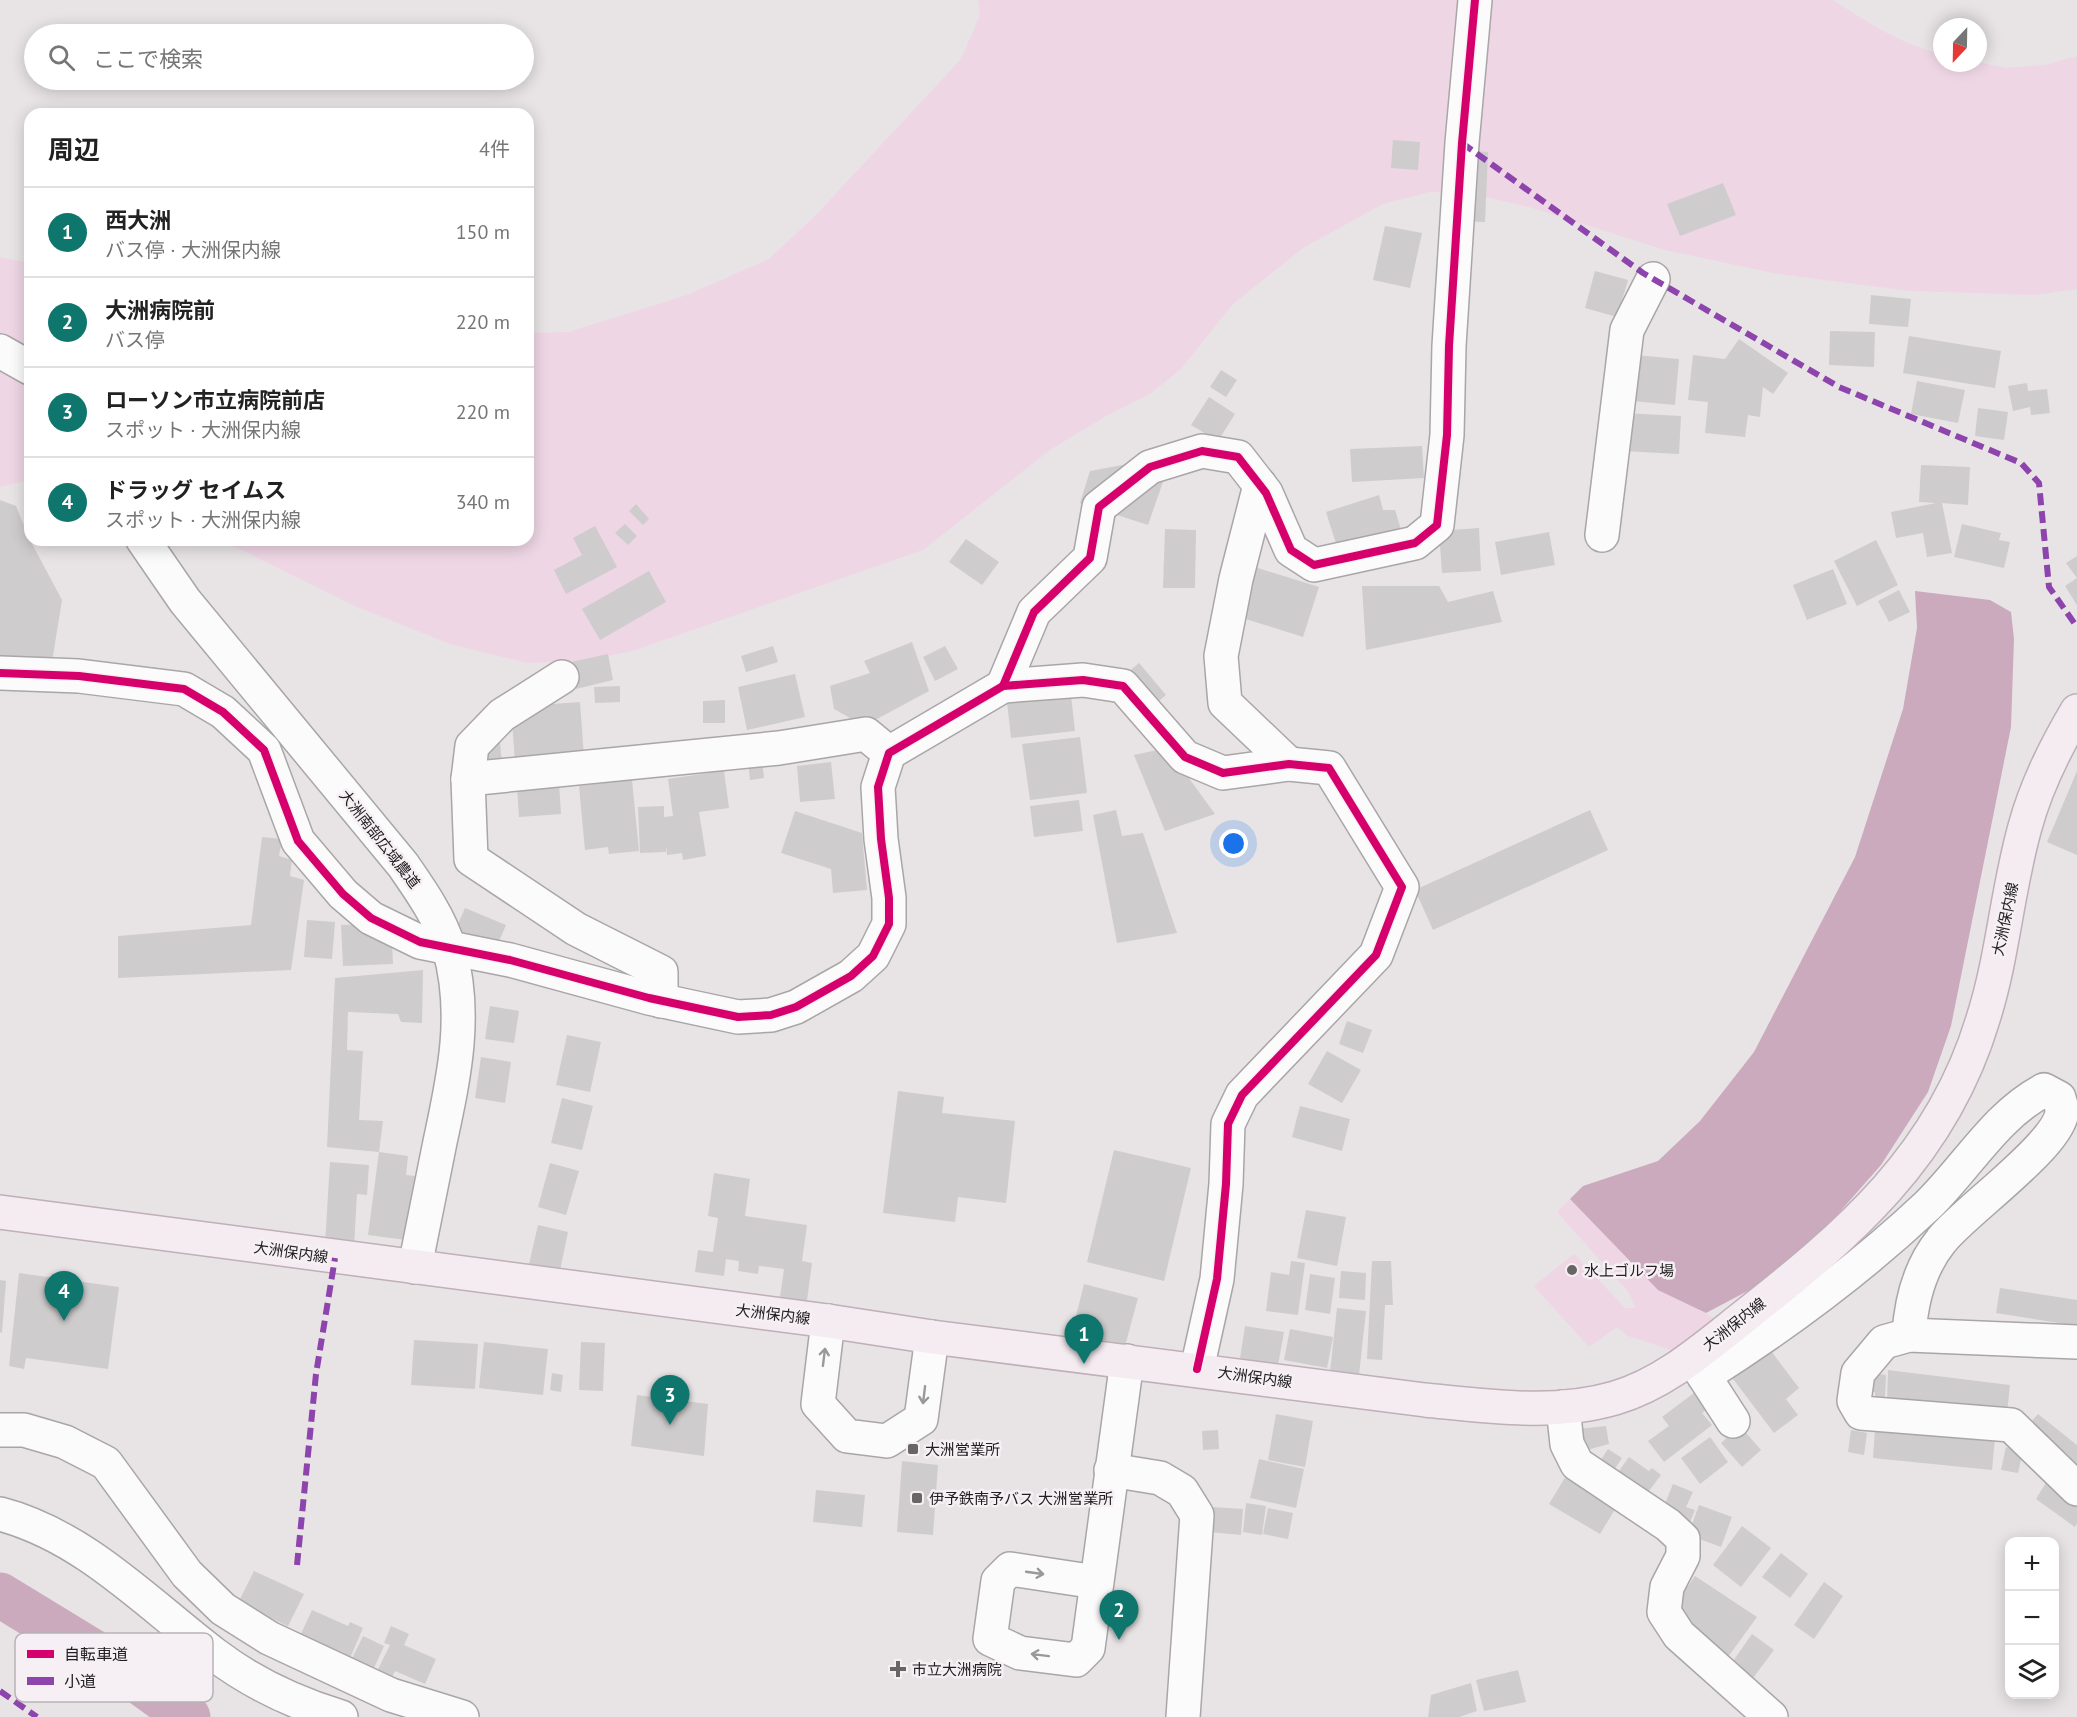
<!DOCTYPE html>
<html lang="ja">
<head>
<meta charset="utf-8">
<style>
  :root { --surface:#fff; --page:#f6f6f6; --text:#222; --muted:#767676; --line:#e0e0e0; --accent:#0f766e }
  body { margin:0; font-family:"PT Sans","Noto Sans JP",sans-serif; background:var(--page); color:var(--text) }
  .controls { position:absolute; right:18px; bottom:18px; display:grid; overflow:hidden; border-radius:12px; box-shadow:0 3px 15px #0003 }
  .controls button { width:54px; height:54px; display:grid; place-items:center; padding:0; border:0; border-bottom:2px solid var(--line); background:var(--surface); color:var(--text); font:30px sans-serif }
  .compass { position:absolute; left:1933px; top:18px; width:54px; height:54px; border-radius:50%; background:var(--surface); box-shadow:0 3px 15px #0003; rotate:202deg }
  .you { position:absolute; left:1234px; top:844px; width:21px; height:21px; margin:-15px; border:4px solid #fff; border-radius:50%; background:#1a73e8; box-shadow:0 0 0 9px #1a73e833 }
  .badge { display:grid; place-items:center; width:39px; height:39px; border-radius:50%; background:var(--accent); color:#fff; font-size:20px; font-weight:700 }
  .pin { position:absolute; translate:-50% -50px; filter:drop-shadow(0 2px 3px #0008) }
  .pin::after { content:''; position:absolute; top:32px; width:21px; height:18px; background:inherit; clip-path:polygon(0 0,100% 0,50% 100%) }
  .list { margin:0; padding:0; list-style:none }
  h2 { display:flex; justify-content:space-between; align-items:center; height:78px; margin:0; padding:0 24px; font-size:26px }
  h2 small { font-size:20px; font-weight:400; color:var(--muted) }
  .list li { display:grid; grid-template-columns:39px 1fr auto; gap:18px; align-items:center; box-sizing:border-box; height:90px; padding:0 24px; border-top:2px solid var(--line) }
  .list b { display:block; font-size:22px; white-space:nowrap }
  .list p { margin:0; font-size:20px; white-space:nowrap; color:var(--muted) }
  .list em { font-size:20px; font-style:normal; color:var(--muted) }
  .icon { flex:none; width:33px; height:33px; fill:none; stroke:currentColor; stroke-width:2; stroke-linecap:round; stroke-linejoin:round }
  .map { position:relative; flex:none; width:2077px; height:1717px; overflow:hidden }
  .search { position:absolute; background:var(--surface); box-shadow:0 3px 15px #0003; left:24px; top:24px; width:510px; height:66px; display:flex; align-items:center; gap:15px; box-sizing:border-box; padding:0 21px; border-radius:33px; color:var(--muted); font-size:22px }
  .panel { position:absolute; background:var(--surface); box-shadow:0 3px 15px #0003; left:24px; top:108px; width:510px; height:438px; border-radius:18px }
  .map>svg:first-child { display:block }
  .green { fill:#eed6e4 }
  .water { fill:#cbaabd }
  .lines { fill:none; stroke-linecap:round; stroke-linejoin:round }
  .river { stroke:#cbaabd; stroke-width:45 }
  .building { fill:#cfcccd }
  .minor-casing { stroke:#a9a6a7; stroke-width:36 }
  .major-casing { stroke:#beafb8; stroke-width:36 }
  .minor { stroke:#fcfbfb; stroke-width:33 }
  .major { stroke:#f5ecf1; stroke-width:33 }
  .quiet { stroke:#8e44ad; stroke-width:6; stroke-dasharray:12 6; stroke-linecap:butt }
  .cycleway-casing { stroke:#f6f0f4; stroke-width:11 }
  .cycleway { stroke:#d6006c; stroke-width:8 }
  .oneway { stroke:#9a9899 }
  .poi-dot { fill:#686567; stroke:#f6f0f4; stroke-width:2 }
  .labels { text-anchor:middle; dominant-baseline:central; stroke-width:5; stroke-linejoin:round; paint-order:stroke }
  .street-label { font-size:15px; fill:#232022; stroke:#f6f0f4 }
  .poi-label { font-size:15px; fill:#232022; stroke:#f6f0f4; text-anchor:start }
  .key { fill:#f6f0f4; stroke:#b7b2b5; stroke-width:1.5 }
  .key-label { font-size:16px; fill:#232022 }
</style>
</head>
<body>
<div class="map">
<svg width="2077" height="1717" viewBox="0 0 2077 1717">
  <rect width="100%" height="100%" fill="#e8e4e6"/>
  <!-- green -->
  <g class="green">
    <path d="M978,0H1833C1867,22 1902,45 1942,54V63L1978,62L2005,68L2045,65L2077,56V289L2036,295L1910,291L1778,274L1665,250L1529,207L1471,194L1431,192L1383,204L1303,248L1233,304L1181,369L1150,394L1106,416L1050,450L923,550L632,651L580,661L527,663L450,644L355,606L221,540H528V333L568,332L687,295L769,259L815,216L961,59L980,15Z"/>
    <path d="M0,257L30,263V480L0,487Z"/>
    <path d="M1570,1199L1658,1289L1722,1322L1681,1353L1628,1336L1617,1327L1589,1347L1534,1286L1574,1254L1625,1308H1636L1627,1290L1557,1212Z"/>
  </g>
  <!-- water -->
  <path class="water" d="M1915,591L1990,600L2011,612L2014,639L2011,727L1951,1026L1928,1092L1881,1165L1830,1223L1759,1285L1706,1313L1658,1290L1570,1199L1583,1186L1658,1161L1700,1121L1754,1052L1855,857L1903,709L1917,628Z"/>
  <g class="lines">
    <!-- river -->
    <path class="river" d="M0,1595L123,1670L188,1717"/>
  </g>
  <!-- building -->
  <g class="building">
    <path d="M1393,140L1420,142L1418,170L1391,168Z"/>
    <path d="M1454,150L1488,152L1485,222L1450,221Z"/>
    <path d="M1723,183L1736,215L1680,236L1667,204Z"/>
    <path d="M1385,226L1422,233L1410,288L1373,280Z"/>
    <path d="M1595,271L1628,280L1617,317L1585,308Z"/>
    <path d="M1871,295L1911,299L1908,327L1869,324Z"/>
    <path d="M1830,331L1875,332L1874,367L1829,365Z"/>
    <path d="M1909,336L2001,351L1995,388L1903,373Z"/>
    <path d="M1739,339L1788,373L1773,394L1763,387L1760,417L1748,415L1745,437L1705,433L1708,402L1688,400L1693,355L1725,359Z"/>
    <path d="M1636,355L1679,359L1675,405L1632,401Z"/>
    <path d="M1221,370L1237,380L1226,397L1210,387Z"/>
    <path d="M1917,381L1965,390L1958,423L1911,414Z"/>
    <path d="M2027,383L2028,391L2047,389L2050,413L2031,415L2030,407L2013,411L2008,386Z"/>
    <path d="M1209,397L1235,414L1218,441L1191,425Z"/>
    <path d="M1978,408L2008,412L2004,440L1975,436Z"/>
    <path d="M1625,413L1681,416L1679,454L1623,451Z"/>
    <path d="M1422,446L1424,478L1352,482L1350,449Z"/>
    <path d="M1128,464L1165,476L1148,525L1080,503L1090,471Z"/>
    <path d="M1921,465L1970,467L1968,505L1942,503L1952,553L1927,557L1923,533L1896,538L1891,512L1936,503L1919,502Z"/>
    <path d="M1379,495L1383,510H1395L1402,533L1339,553L1326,512Z"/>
    <path d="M0,500L16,506L30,540L62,600L51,668L0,665Z"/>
    <path d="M636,504L649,519L643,525L629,511Z"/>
    <path d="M625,524L637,536L628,545L615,533Z"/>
    <path d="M1962,524L2001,533L1999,540L2010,542L2004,568L1954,557Z"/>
    <path d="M595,526L617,567L566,594L554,570L582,555L573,538Z"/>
    <path d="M1479,528L1481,571L1442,573L1439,531Z"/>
    <path d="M1165,529L1196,530L1195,588H1163Z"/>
    <path d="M1549,532L1555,565L1501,575L1495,542Z"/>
    <path d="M966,539L999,562L982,585L949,562Z"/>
    <path d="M1876,540L1898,585L1857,606L1834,561Z"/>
    <path d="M2077,556V605L2065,586L2077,578L2066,563Z"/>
    <path d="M1245,564L1319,587L1303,637L1230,614Z"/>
    <path d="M1833,569L1847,604L1807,620L1793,585Z"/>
    <path d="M649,571L666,602L600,640L582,609Z"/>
    <path d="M1362,586H1439L1448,602L1493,591L1502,622L1366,650Z"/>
    <path d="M1899,590L1910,612L1889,622L1878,601Z"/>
    <path d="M912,642L929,691L864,726L834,709L830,686L870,673L864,661Z"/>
    <path d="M773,646L778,662L746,672L741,656Z"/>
    <path d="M945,646L958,669L935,681L923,657Z"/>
    <path d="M608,654L613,680L576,689L571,662Z"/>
    <path d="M1139,663L1166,695L1147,711L1120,679Z"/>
    <path d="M795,674L805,717L747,730L738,687Z"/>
    <path d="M620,686V702L595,703L594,687Z"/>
    <path d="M1070,686L1075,731L1011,738L1006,693Z"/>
    <path d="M725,700V723H703V701Z"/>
    <path d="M580,702L584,757L515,762L511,707Z"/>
    <path d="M1080,737L1087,793L1030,800L1022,744Z"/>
    <path d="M500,743L502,763L477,765L475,745Z"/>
    <path d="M1167,748L1215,814L1165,831L1134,755Z"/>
    <path d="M761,751L764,778L750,780L747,752Z"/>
    <path d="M831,762L835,799L800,802L797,766Z"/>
    <path d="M723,764L729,808L699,812L706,856L683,860L682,853L667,855L666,845V852L640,853L638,807L664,806V817L673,816L668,779L709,773L708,766Z"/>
    <path d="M2077,771V855L2047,842Z"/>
    <path d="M632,780L639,851L609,854L608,847L585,850L579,786Z"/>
    <path d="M559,784L561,814L519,817L517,787Z"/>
    <path d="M1079,800L1083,831L1034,837L1030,806Z"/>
    <path d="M1116,810L1122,836L1143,833L1177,933L1117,943L1093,815Z"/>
    <path d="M1590,810L1608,850L1433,930L1415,890Z"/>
    <path d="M795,811L862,833L867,890L833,893L831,869L781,853Z"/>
    <path d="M262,837L282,839L279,856L292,860L290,876L304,880L291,970L118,978V936L251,925Z"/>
    <path d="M465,908L506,925L495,950L454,933Z"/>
    <path d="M307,920L335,922L332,959L304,957Z"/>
    <path d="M391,923L393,964L343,966L341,925Z"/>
    <path d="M423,970L422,1023L401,1022L398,1014L348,1012L347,1050L363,1051L359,1120L383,1121L379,1152L327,1147L335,978Z"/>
    <path d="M490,1006L519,1011L514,1043L485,1039Z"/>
    <path d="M1347,1021L1372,1030L1363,1053L1339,1044Z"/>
    <path d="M567,1035L601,1042L590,1092L556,1085Z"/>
    <path d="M1327,1051L1361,1070L1342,1103L1308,1084Z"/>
    <path d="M481,1057L511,1062L505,1103L475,1098Z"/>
    <path d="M898,1091L944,1097L942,1113L1015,1121L1006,1203L958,1197L955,1222L883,1213Z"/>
    <path d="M562,1098L593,1106L582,1150L551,1143Z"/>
    <path d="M1300,1106L1350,1119L1342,1151L1292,1137Z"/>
    <path d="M1114,1150L1191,1168L1164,1281L1087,1262Z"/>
    <path d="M379,1152L408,1156L406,1175L415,1176L406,1240L368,1235Z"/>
    <path d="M330,1162L369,1165L367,1195L357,1194L354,1246L325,1244Z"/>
    <path d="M550,1163L579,1171L566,1215L538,1207Z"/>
    <path d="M714,1173L750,1179L745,1216L807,1225L802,1261L812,1263L806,1308L779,1304L784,1269L759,1266L758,1274L738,1271L739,1261L726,1259L724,1276L695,1272L698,1250L713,1252L718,1218L708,1216Z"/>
    <path d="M1306,1210L1346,1217L1337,1266L1297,1258Z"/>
    <path d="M538,1225L568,1232L558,1280L527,1273Z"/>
    <path d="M1291,1261L1305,1263L1298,1315L1266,1311L1271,1272L1289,1275Z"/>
    <path d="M1372,1261H1391L1393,1305H1385L1382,1360L1367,1359Z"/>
    <path d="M1341,1271L1366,1273L1365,1300L1339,1298Z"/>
    <path d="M19,1273L119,1287L108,1369L26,1358L24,1369L9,1366Z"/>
    <path d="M1310,1274L1335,1278L1330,1314L1305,1310Z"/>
    <path d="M0,1280L6,1281L2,1333L0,1332Z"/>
    <path d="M1084,1284L1138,1298L1125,1346L1072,1332Z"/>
    <path d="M2000,1288L2077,1300V1326L1996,1313Z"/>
    <path d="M1337,1308L1366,1311L1359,1375L1330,1372Z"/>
    <path d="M1245,1326L1284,1332L1278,1365L1240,1358Z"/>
    <path d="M1290,1329L1333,1337L1327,1368L1284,1360Z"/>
    <path d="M414,1340L478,1344L475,1389L411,1385Z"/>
    <path d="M484,1342L548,1349L543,1395L479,1388Z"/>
    <path d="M581,1342L605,1343L603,1391L579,1390Z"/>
    <path d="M1765,1343L1799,1388L1786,1399L1798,1415L1774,1433L1727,1371Z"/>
    <path d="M1888,1370L2010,1385L2007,1413L1887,1402Z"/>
    <path d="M1867,1372L1886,1375L1885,1399H1875V1392H1867Z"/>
    <path d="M552,1373L563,1375L561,1392L550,1390Z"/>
    <path d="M1698,1390L1711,1406L1702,1413L1712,1425L1664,1462L1648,1441L1669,1426L1662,1417Z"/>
    <path d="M637,1395L708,1404L704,1456L631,1446Z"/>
    <path d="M1276,1414L1313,1421L1305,1467L1268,1460Z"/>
    <path d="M2038,1414L2077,1445V1477L2022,1432Z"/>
    <path d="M1606,1426L1609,1444L1583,1451L1578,1429Z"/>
    <path d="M1740,1426L1761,1450L1742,1467L1721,1443Z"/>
    <path d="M1875,1429L1995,1438L1992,1470L1873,1458Z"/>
    <path d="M1218,1430L1219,1449L1203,1450L1202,1431Z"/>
    <path d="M1851,1430L1867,1433L1864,1455L1848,1452Z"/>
    <path d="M1710,1437L1728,1462L1700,1484L1681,1458Z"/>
    <path d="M2006,1447L2023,1451L2018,1473L2001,1470Z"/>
    <path d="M1608,1449L1622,1458L1610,1476L1596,1467Z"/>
    <path d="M1629,1457L1649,1471L1652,1468L1661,1475L1642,1500L1616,1475Z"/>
    <path d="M1259,1459L1304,1469L1296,1508L1250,1498Z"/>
    <path d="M902,1461L938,1465L933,1535L897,1532Z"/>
    <path d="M2052,1473L2077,1493V1523L2075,1527L2036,1499Z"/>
    <path d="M1566,1476L1617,1506L1600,1534L1549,1504Z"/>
    <path d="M1673,1484L1693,1492L1686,1507L1695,1510L1690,1522L1662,1511Z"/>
    <path d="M816,1490L865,1495L862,1527L813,1522Z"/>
    <path d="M1246,1503L1266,1506L1262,1535L1243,1532Z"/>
    <path d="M1699,1505L1732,1517L1721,1547L1688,1535Z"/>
    <path d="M1211,1507L1243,1509L1241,1535L1209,1532Z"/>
    <path d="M1268,1508L1293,1513L1288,1539L1263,1534Z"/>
    <path d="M1742,1526L1771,1548L1741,1587L1713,1565Z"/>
    <path d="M1781,1553L1808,1574L1790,1598L1762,1577Z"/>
    <path d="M254,1571L304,1594L288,1626L238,1603Z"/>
    <path d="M1695,1576L1757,1617L1725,1661L1697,1641L1703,1632L1671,1610Z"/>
    <path d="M1824,1582L1843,1596L1814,1639L1794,1625Z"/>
    <path d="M312,1610L348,1626L350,1622L363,1628L347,1665L334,1659L338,1651L301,1634Z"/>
    <path d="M391,1626L409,1634L404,1645L436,1659L425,1684L395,1671L392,1677L377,1671L390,1645L384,1643Z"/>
    <path d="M1752,1634L1774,1650L1750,1682L1729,1667Z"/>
    <path d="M363,1636L384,1646L370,1677L348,1667Z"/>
    <path d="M1518,1670L1526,1702L1484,1711L1476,1680Z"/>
    <path d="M1471,1683L1477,1711L1459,1717H1428L1431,1695Z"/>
  </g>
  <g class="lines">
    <!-- minor casing -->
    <g class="minor-casing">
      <g id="minor">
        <path d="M0,351L30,368"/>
        <path d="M1260,485L1236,579L1221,656L1225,703L1289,764"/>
        <path d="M1602,535L1627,330L1653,279"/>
        <path d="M143,540L185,601L403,865C421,891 440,918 449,948C468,1014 454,1077 440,1142C432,1183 423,1225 415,1267"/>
        <path d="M0,673L79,676L184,689L223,712L264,750L298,841L343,894L371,918L420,942L510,960L649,998L738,1017L771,1015L796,1007L851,976L873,956L889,924V898L881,839L878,787L889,753L1003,686L1083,680L1123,686L1185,757L1223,773L1289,764L1329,768L1402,887L1376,955L1242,1095L1228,1124L1226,1184L1217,1279L1197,1369"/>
        <path d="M1003,686L1034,612L1090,558L1099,507L1150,467L1202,451L1238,457L1266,493L1291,550L1314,565L1415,543L1437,525L1447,435L1449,346L1462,143L1475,0"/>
        <path d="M468,779L472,746L502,715L562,677"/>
        <path d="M661,1001V972L576,929L471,859L468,779L779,748L866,734L889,753"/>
        <path d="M828,1321L818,1404L847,1436L887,1441L921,1419L932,1337"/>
        <path d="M2077,1342L1909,1335L1884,1342L1858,1373L1854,1401L1861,1413L2011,1425L2077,1489"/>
        <path d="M1693,1359L1733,1421"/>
        <path d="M1704,1376C1783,1326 1860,1269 1928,1205C1967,1167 1996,1115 2044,1090L2059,1098C2060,1102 2062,1107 2062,1111C2061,1144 1962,1213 1941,1241C1920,1267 1911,1302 1909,1335"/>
        <path d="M1563,1407L1567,1444L1577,1464L1668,1525L1683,1539V1556L1667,1587L1664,1612L1679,1635L1771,1717"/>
        <path d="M0,1430H24L65,1442L106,1463L187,1574L223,1609L269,1638L391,1695L462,1717"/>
        <path d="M1111,1470L1160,1478L1182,1491L1197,1515L1183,1717"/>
        <path d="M0,1514C84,1536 147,1603 214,1654C252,1683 295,1703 341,1717"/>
        <path d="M1096,1582L1010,1569L998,1581L990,1639L1020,1653L1076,1660L1088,1648L1127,1361"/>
      </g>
    </g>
    <!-- major casing -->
    <g class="major-casing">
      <path id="major" d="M0,1212L828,1321L932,1337L1425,1400C1487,1406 1554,1416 1615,1398C1663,1384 1702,1350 1741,1319C1848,1235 1942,1156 1983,1019C2003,957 2007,890 2025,827C2036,786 2055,748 2077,711"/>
    </g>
    <!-- minor -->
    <use href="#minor" class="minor"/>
    <!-- major -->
    <use href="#major" class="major"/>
    <!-- quiet -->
    <g class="quiet">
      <path d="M1462,143L1643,273L1839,387L2021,463L2039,483L2049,587L2077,627"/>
      <path d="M297,1565L316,1374L335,1258"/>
      <path d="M0,1691L37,1717"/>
    </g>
    <!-- cycleway casing -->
    <g class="cycleway-casing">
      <g id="cycleway">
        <path d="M0,673L79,676L184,689L223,712L264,750L298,841L343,894L371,918L420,942L510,960L649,998L738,1017L771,1015L796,1007L851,976L873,956L889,924V898L881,839L878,787L889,753L1003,686L1083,680L1123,686L1185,757L1223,773L1289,764L1329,768L1402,887L1376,955L1242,1095L1228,1124L1226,1184L1217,1279L1197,1369"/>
        <path d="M1003,686L1034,612L1090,558L1099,507L1150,467L1202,451L1238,457L1266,493L1291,550L1314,565L1415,543L1437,525L1447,435L1449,346L1462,143L1475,0"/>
      </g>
    </g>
    <!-- cycleway -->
    <use href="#cycleway" class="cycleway"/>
  </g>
  <!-- one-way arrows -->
  <defs><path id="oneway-shaft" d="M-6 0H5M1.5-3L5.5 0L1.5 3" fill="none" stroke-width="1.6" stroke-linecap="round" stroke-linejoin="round" transform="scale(1.5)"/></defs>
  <g class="oneway">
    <use href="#oneway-shaft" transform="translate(824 1357) rotate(-83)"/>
    <use href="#oneway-shaft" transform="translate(924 1395) rotate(97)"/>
    <use href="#oneway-shaft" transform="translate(1035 1573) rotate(8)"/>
    <use href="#oneway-shaft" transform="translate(1040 1655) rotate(-173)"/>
  </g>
  <!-- markers -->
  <g class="poi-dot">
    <circle cx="1572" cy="1270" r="6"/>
    <rect x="907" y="1443" width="12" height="12" rx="3"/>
    <rect x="911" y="1492" width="12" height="12" rx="3"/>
    <path d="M895 1660h6v6h6v6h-6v6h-6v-6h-6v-6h6z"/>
  </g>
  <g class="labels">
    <!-- street labels -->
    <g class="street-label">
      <text transform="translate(380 839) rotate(52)">大洲南部広域農道</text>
      <text transform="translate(2005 919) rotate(-78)">大洲保内線</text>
      <text transform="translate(291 1252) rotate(8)">大洲保内線</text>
      <text transform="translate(773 1314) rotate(7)">大洲保内線</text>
      <text transform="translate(1734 1324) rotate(-38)">大洲保内線</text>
      <text transform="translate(1255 1377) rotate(8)">大洲保内線</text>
    </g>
    <!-- poi labels -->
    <g class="poi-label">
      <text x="1584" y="1270">水上ゴルフ場</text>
      <text x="925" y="1449">大洲営業所</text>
      <text x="929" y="1498">伊予鉄南予バス 大洲営業所</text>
      <text x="912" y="1669">市立大洲病院</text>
    </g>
  </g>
  <!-- legend -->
  <rect x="15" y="1633" width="198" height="69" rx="9" class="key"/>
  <rect x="27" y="1650" width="27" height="8" fill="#d6006c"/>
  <rect x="27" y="1677" width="27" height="8" fill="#8e44ad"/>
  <g class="key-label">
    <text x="64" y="1660">自転車道</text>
    <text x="64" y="1687">小道</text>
  </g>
</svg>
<div class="controls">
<button>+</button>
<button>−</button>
<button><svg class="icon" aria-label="layers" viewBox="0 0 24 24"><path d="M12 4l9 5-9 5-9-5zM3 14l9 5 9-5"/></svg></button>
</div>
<svg class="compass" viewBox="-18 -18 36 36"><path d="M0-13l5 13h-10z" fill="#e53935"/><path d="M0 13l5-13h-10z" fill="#767676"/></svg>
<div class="you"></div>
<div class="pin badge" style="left:1084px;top:1364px">1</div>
<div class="pin badge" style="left:1119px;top:1640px">2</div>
<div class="pin badge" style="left:670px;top:1425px">3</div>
<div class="pin badge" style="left:64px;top:1321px">4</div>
<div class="search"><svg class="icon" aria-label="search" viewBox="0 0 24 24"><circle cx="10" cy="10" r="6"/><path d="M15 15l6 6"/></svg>ここで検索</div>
<section class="panel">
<h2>周辺<small>4件</small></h2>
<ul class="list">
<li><span class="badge">1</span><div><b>西大洲</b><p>バス停 · 大洲保内線</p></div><em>150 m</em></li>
<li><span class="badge">2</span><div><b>大洲病院前</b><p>バス停</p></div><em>220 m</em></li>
<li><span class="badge">3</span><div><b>ローソン市立病院前店</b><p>スポット · 大洲保内線</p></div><em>220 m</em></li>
<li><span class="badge">4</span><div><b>ドラッグ セイムス</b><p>スポット · 大洲保内線</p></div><em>340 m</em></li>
</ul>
</section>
</div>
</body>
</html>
